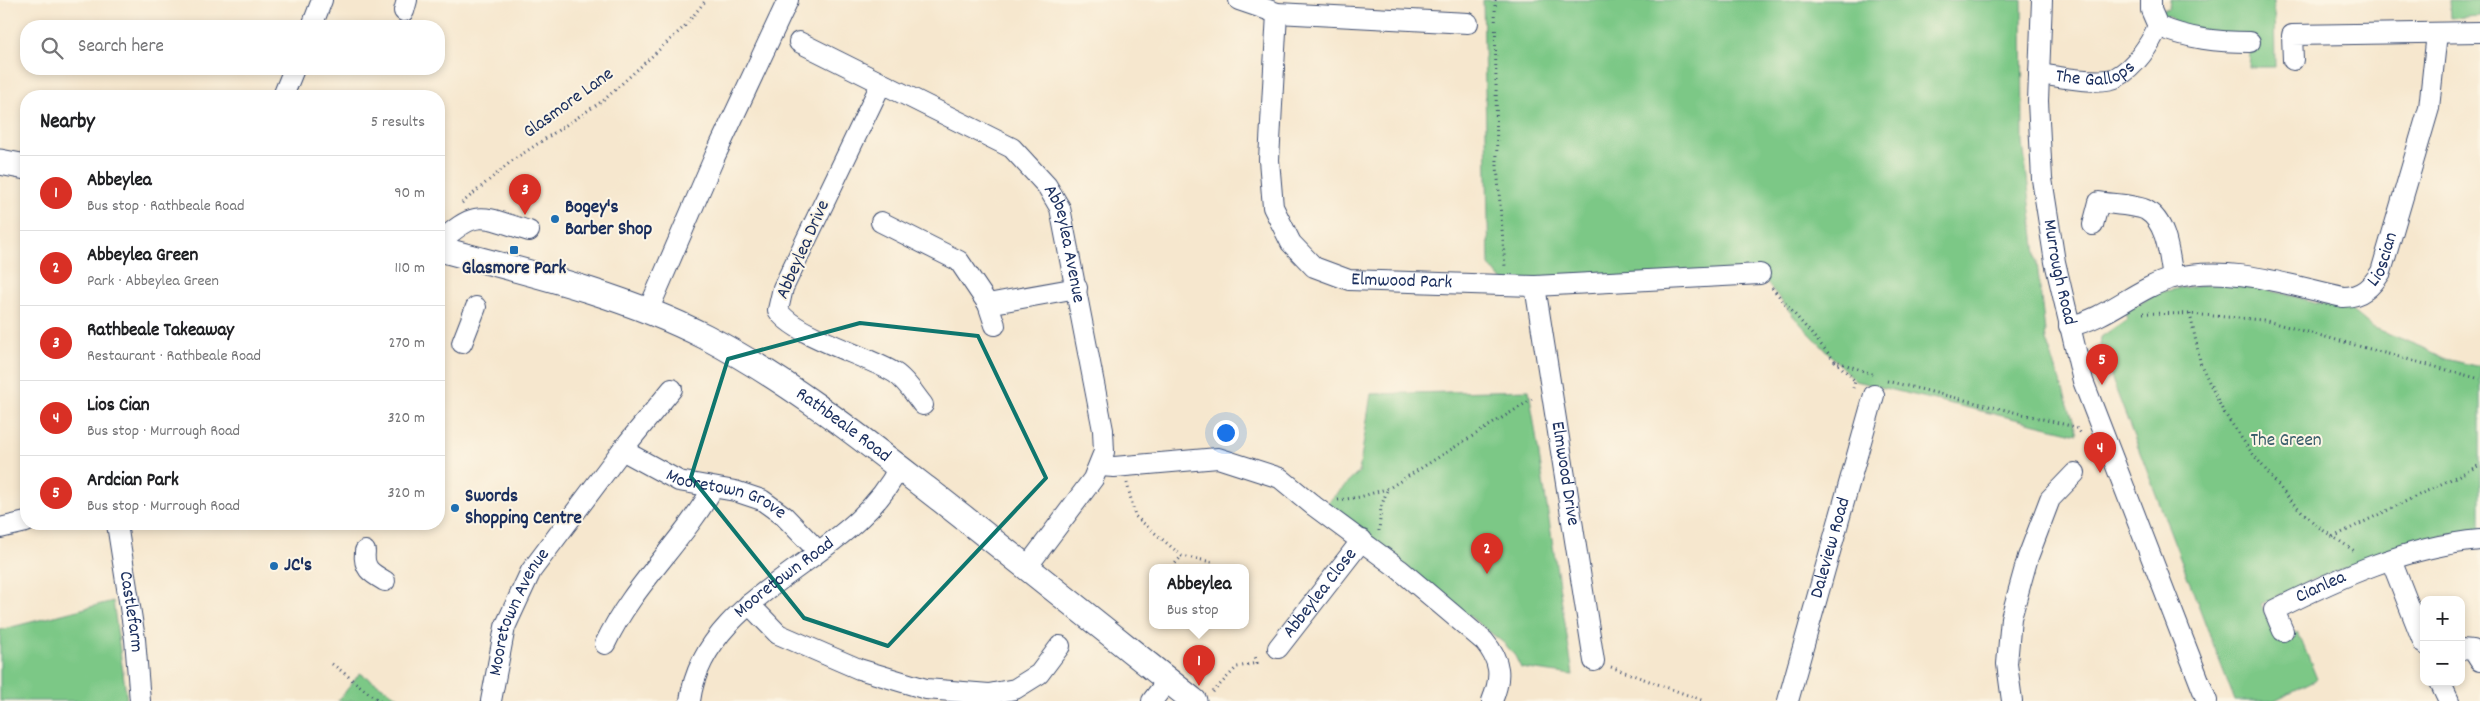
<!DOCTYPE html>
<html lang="en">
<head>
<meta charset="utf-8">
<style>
  :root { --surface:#fff; --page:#f6f6f6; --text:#202124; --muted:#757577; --line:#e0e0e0; --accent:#d93025 }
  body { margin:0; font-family:Dekko,sans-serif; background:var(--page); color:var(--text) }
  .controls { position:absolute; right:15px; bottom:15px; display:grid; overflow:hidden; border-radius:10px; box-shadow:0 2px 8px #0003 }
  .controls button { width:45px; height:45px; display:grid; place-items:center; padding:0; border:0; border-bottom:1px solid var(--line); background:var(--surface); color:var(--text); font:25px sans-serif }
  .you { position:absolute; left:1225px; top:432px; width:18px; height:18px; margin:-12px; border:4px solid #fff; border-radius:50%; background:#1a73e8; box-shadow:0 0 0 8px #1a73e833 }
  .badge { display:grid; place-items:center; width:32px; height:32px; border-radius:50%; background:var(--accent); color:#fff; font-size:16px; font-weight:700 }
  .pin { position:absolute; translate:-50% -41px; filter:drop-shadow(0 1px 2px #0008) }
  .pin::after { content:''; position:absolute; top:26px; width:18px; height:15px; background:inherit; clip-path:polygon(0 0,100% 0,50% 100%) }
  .popup { position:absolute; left:1149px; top:564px; width:100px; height:65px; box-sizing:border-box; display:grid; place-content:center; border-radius:10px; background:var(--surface); filter:drop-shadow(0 1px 4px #0005); font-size:16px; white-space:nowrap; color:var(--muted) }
  .popup b { font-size:19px; color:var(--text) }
  .popup::after { content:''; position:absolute; left:50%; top:100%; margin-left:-10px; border:10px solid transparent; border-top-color:var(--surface) }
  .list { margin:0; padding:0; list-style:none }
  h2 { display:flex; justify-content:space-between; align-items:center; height:65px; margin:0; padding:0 20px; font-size:21px }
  h2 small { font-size:16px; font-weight:400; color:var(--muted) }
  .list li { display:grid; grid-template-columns:32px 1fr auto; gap:15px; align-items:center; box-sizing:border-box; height:75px; padding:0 20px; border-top:1px solid var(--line) }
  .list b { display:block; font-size:19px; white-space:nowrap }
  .list p { margin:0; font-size:16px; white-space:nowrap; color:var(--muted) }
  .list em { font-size:16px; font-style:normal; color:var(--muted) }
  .icon { flex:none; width:28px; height:28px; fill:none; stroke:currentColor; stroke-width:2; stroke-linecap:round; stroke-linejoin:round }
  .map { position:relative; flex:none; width:2480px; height:701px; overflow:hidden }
  .search { position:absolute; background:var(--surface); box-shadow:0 2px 8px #0003; left:20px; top:20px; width:425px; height:55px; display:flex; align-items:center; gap:12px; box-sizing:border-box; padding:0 18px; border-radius:20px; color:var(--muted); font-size:19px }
  .panel { position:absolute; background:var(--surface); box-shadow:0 2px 8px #0003; left:20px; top:90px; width:425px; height:440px; border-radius:20px }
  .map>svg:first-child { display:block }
  .green { fill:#7cc886; stroke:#4c7c72 }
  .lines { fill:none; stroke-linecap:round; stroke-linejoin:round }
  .minor-casing { stroke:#3c4b6f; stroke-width:22 }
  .major-casing { stroke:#3c4b6f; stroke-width:27 }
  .path { stroke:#3c4b6f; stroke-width:3; stroke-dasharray:1 4; stroke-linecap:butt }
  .minor { stroke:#fff; stroke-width:20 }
  .major { stroke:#fff; stroke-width:25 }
  .marked { fill:none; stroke:#0f766e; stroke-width:4; stroke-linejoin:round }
  .poi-dot { fill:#1f6fb2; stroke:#fcf5e5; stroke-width:2 }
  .labels { text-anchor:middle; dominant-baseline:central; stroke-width:4; stroke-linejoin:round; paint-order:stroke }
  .street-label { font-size:19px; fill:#1b2f5e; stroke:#fcf5e5 }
  .poi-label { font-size:19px; font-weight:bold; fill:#1b2f5e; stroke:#fcf5e5; text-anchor:start }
  .park-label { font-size:19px; fill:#385d6a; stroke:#fcf5e5 }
</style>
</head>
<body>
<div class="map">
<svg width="2480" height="701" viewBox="0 0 2480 701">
  <rect width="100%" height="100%" fill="#fcf5e5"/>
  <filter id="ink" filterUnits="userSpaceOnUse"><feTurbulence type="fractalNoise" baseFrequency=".02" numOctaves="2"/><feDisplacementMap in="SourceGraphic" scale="10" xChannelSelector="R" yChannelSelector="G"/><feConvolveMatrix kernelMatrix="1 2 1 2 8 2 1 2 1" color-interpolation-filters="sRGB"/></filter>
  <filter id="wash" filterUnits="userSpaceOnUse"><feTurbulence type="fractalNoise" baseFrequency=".0096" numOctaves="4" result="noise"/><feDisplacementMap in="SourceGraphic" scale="20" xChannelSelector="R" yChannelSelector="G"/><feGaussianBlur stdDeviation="1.12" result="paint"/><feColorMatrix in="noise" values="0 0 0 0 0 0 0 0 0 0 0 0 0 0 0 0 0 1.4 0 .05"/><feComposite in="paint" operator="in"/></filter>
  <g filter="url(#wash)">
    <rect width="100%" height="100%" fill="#f6e7ce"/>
    <!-- green -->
    <g class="green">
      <path d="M1483,0H2022L2023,143L2046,340L2078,434L1855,381L1794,317L1760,274L1506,285L1489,265Z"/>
      <path d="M2170,0H2274L2275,67H2249L2251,38L2171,26L2173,19L2168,15L2160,17V10L2169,8Z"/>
      <path d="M2449,0H2480V16L2450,18Z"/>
      <path d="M2227,283L2286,294L2314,302L2348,307L2372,327L2422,347L2446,359L2480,367V531L2435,538L2309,581L2261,604L2276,640L2298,632L2317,679L2273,701H2235L2100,348L2101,337L2127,319L2125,312L2160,292L2182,288Z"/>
      <path d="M1529,390L1573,675L1521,668L1515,656L1505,644L1326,504L1359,472L1371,394Z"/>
      <path d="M113,601L127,701H0V630Z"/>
      <path d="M360,673L405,701H338Z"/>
    </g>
  </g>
  <g filter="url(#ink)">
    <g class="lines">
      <!-- minor casing -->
      <g class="minor-casing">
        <g id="minor">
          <path d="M1239,0L1277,13L1468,23"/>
          <path id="s1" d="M2042,0L2038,101L2042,179L2055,262L2083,381L2207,701"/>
          <path d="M404,11L407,0"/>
          <path id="s2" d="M1277,13L1269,160L1273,207L1291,243L1314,267L1349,280L1535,286L1760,274"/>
          <path d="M312,26L322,0"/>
          <path d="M2158,26C2188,39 2218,42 2250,42"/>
          <path id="s3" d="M799,42L1012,148L1047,186L1060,208L1103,430L1104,452L1093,479L1027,567"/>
          <path d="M2293,60L2292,35L2480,32"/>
          <path id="s4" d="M2039,74C2057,76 2101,86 2117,77C2135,67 2150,45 2158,26L2151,10V0"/>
          <path d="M881,84L783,288L778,310C792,335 868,356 895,373C906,380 915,395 923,405"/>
          <path d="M283,96L294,69"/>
          <path d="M881,222L959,261L988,304L1077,288"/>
          <path d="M2093,225L2099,202C2110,204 2137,205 2146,210C2168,223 2169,257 2173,278"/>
          <path d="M439,243C478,207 482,217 529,231"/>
          <path id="s5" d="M1535,286L1594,661"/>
          <path d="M988,304L995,325"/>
          <path d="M648,311L715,156L788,0"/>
          <path id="s6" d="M2069,326C2107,319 2136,288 2173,278C2229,264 2288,285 2343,297C2362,297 2372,286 2381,272L2429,108L2437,33"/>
          <path d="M462,343L476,307"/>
          <path id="s7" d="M622,450L679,481L735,491L762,500L784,516L818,551"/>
          <path d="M1100,466L1114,467L1218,458L1280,478L1314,506L1399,569L1484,641C1501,661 1502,677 1492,701"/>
          <path id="s8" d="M117,524L135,639L140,701"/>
          <path d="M0,528L26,522"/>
          <path d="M365,551C363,569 371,573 385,581"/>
          <path d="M2391,560L2424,644"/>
          <path d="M749,604L778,634L859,669L926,689L989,694L1015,689L1039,674L1060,646"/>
          <path id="s9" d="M2283,631L2274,610C2338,578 2408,546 2480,540"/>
          <path d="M605,644C632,586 682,543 713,488"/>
          <path id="s10" d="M1278,648L1362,540"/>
          <path d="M2461,649L2473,650L2480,661"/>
          <path d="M2440,682L2449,701"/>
          <path id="s11" d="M491,701L505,627L531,571L622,450L672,389"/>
          <path id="s12" d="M690,701C704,591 855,560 899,467"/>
          <path d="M1152,701L1168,680"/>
          <path id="s13" d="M1788,701L1874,395"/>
          <path d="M2012,701L2007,664L2011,618L2028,557L2050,499L2075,473"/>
        </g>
      </g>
      <!-- major casing -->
      <g class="major-casing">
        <g id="major">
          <path d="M0,162L26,167"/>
          <path id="s14" d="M439,249C530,273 622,294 706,337C786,379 856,434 927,489C1017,559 1105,630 1194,701"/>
        </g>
      </g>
      <!-- path -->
      <g class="path">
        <path d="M1495,0L1497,166L1505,267"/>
        <path d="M462,203L513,160L604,100L684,27L706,0"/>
        <path d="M1772,288L1835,361L1875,375"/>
        <path d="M2143,313L2190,314L2263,320L2480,379"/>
        <path d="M2190,314L2201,365L2223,411L2249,449L2290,500L2318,527L2356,552"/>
        <path d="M1835,361L1855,381L1853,388"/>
        <path d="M1887,381L2075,427L2082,434"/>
        <path d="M1127,483L1135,516L1182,556L1212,562"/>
        <path d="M1338,500L1360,497L1389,488L1534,398"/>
        <path d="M1379,531L1381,507L1388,488"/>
        <path d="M2333,537L2480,465"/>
        <path d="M1172,567L1182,556"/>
        <path d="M332,664C349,676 363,690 380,701"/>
        <path d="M1611,667L1704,701"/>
        <path d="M1213,692L1237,667L1257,663L1255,656"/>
      </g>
      <!-- minor -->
      <use href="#minor" class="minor"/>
      <!-- major -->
      <use href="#major" class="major"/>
    </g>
  </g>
  <!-- marked area -->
  <path class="marked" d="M860,323L978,336L1046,478L888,646L804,618L691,477L728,359Z"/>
  <!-- markers -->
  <g class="poi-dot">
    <circle cx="555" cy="219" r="5"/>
    <rect x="509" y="245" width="10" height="10" rx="2.5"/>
    <circle cx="455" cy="508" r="5"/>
    <circle cx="274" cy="566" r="5"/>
  </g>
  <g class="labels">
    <!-- street labels -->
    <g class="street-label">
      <text stroke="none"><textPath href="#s4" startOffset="58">The Gallops</textPath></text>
      <text transform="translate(569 104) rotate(-36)">Glasmore Lane</text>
      <text stroke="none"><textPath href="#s3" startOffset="351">Abbeylea Avenue</textPath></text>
      <text transform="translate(804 250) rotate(-66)">Abbeylea Drive</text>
      <text stroke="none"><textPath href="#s6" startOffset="348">Lioscian</textPath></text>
      <text stroke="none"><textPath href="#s1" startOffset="274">Murrough Road</textPath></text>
      <text stroke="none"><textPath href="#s2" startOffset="358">Elmwood Park</textPath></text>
      <text stroke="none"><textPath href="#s14" startOffset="445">Rathbeale Road</textPath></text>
      <text stroke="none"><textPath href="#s5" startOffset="190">Elmwood Drive</textPath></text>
      <text stroke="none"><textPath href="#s7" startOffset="114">Mooretown Grove</textPath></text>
      <text stroke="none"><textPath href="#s13" startOffset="159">Daleview Road</textPath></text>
      <text stroke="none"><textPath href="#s12" startOffset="160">Mooretown Road</textPath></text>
      <text stroke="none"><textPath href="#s9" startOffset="75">Cianlea</textPath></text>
      <text stroke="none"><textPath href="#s10" startOffset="69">Abbeylea Close</textPath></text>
      <text stroke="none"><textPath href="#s8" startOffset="89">Castlefarm</textPath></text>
      <text stroke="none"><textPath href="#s11" startOffset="94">Mooretown Avenue</textPath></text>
    </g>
    <!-- poi labels -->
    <g class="poi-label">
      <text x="565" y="208">Bogey's<tspan x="565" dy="22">Barber Shop</tspan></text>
      <text x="514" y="269" text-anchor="middle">Glasmore Park</text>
      <text x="465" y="497">Swords<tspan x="465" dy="22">Shopping Centre</tspan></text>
      <text x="284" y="566">JC's</text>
    </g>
    <!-- park labels -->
    <g class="park-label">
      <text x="2286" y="441">The Green</text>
    </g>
  </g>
</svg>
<div class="controls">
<button>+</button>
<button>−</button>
</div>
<div class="you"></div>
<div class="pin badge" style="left:1199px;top:686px">1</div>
<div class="popup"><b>Abbeylea</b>Bus stop</div>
<div class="pin badge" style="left:1487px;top:574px">2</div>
<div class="pin badge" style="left:525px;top:215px">3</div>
<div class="pin badge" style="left:2100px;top:473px">4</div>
<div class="pin badge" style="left:2102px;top:385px">5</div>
<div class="search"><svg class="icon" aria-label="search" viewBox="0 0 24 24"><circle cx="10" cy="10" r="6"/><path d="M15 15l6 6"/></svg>Search here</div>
<section class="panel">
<h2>Nearby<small>5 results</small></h2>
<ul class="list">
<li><span class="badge">1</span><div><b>Abbeylea</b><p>Bus stop · Rathbeale Road</p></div><em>90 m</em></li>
<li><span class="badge">2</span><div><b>Abbeylea Green</b><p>Park · Abbeylea Green</p></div><em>110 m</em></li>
<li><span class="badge">3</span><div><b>Rathbeale Takeaway</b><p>Restaurant · Rathbeale Road</p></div><em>270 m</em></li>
<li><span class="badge">4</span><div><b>Lios Cian</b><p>Bus stop · Murrough Road</p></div><em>320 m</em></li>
<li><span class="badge">5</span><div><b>Ardcian Park</b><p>Bus stop · Murrough Road</p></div><em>320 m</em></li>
</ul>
</section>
</div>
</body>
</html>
